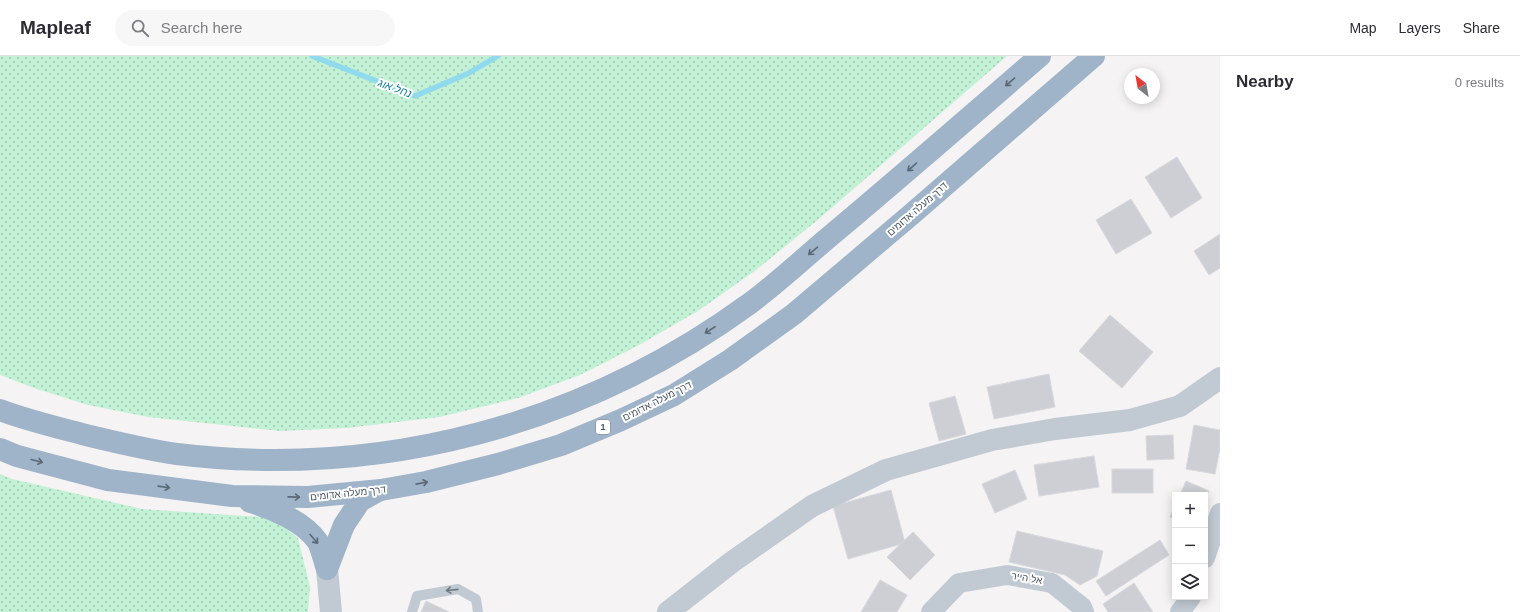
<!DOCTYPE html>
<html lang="en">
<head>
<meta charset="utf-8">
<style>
  :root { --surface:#fff; --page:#f7f7f7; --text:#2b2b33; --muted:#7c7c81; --line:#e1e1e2 }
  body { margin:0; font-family:Helvetica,"Noto Sans Hebrew",sans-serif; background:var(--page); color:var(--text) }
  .controls { position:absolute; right:12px; bottom:12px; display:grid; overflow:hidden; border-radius:0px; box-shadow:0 2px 10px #0003 }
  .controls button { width:36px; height:36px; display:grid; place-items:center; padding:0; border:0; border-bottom:1px solid var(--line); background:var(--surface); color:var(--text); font:20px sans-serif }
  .compass { position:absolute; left:1124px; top:12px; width:36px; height:36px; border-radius:50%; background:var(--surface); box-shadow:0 2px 10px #0003; rotate:329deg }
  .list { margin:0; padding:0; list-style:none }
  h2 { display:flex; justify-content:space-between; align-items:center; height:52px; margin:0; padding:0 16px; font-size:17px }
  h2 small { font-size:13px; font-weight:400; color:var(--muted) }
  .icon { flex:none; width:22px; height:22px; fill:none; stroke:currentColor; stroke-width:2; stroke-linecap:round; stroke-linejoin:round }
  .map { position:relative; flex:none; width:1220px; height:556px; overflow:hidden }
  header { display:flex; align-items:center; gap:24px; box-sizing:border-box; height:56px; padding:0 20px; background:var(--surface); border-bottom:1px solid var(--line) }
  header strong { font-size:19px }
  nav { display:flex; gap:22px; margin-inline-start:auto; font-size:14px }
  .search { width:280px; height:36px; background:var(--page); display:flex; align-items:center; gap:10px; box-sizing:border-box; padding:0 14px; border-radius:22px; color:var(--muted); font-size:15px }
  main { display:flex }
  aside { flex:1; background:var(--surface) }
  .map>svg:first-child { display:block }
  .grass { fill:url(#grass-dots) }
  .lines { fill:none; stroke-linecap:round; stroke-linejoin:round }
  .stream { stroke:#90daee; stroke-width:5.5 }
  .building { fill:#cdcfd5; stroke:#d7d9de }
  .service { stroke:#c1cad2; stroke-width:10 }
  .minor { stroke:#c1cad2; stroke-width:20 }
  .tertiary { stroke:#c1cad2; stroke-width:22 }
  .trunk { stroke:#9fb4c9; stroke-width:22 }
  .oneway { stroke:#5b6976 }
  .oneway2 { stroke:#6e7983 }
  .labels { text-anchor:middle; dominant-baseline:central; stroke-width:4; stroke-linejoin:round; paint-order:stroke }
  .shield { fill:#fff; stroke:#808990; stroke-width:1 }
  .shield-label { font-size:9px; font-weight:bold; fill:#4a5661 }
  .street-label { font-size:10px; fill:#4a5661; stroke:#fff }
  .water-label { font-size:11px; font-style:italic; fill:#0c7c9b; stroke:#fff }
</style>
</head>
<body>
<header>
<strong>Mapleaf</strong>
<div class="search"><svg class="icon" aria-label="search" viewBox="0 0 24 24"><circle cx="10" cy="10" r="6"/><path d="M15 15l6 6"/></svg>Search here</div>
<nav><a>Map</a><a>Layers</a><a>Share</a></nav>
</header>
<main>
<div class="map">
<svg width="1220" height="556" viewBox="0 0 1220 556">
  <defs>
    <pattern id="grass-dots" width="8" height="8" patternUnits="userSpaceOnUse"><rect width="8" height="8" fill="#c3f1d5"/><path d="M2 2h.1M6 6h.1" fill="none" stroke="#a0c6b0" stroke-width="1.8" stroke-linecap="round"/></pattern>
  </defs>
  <rect width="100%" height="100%" fill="#f5f3f3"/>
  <!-- grass -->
  <g class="grass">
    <path d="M0,0H1007L820,162L756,214L698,255L639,289L580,319L518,342L439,361L347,372L280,375L148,361L88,349L34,332L0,319Z"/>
    <path d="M0,418L12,423L142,453L274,462L298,482L310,531L308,556H0Z"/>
  </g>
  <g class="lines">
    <!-- stream -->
    <path class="stream" d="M312,0L415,40L469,17L498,0"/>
  </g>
  <!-- building -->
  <g class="building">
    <path d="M1177,101L1202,142L1171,162L1145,121Z"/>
    <path d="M1131,143L1152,177L1116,198L1096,164Z"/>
    <path d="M1220,178V212L1209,219L1194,195Z"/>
    <path d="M1110,259L1153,296L1122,332L1079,295Z"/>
    <path d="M1049,318L1055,351L994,363L987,331Z"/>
    <path d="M955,340L966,378L939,385L929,347Z"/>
    <path d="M1194,369L1220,374V392L1215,418L1186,413Z"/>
    <path d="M1173,379L1174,403L1147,404L1146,380Z"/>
    <path d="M1094,400L1099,431L1039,440L1034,409Z"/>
    <rect x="1112" y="413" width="41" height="24"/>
    <path d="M1015,414L1027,443L995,457L982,428Z"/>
    <path d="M1186,425L1209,435L1205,443V439H1180Z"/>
    <path d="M891,434L905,487L848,503L833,450Z"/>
    <path d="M1175,450V463L1170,461Z"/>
    <path d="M1017,475L1103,495L1097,520L1080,529L1065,519L1009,506Z"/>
    <path d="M913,476L935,499L910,524L887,501Z"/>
    <path d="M1160,484L1169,499L1106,540L1096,525Z"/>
    <path d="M880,524L907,539L897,556H861Z"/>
    <path d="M1134,527L1153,556H1108L1103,548Z"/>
    <path d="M426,545L449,556H421Z"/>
  </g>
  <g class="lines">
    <!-- service -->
    <path class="service" d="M412,556L417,540L458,533L476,543L478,556"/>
    <!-- minor -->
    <g class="minor">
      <path d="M1205,502L1220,457"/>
      <path d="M931,556L959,527L1007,519L1052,527L1082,551L1084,556"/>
      <path d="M1180,556L1191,541"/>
    </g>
    <!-- tertiary -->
    <g class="tertiary">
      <path d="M327,513L331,556"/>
      <path d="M668,556L732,506L812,450L886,414L992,384L1055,373L1130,364L1180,350L1220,322"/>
    </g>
    <!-- trunk -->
    <g class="trunk">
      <path d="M0,354C29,365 60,372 90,380C119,387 148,394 177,398C381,423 583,369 749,248C779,226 806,200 835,176C904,118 972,59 1040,0"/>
      <path d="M0,393L17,400L108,424L232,440L308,441L381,434L426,426L498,408L561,389L621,364L674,339L730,304L794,258L913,157L1094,0"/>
      <path d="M250,446C272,452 305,466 318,486C322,494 324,505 327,513"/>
      <path d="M327,513L344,469L360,445L378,435"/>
    </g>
  </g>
  <!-- one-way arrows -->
  <defs><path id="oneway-shaft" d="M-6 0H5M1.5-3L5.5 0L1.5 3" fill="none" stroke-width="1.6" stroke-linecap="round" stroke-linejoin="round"/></defs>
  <g class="oneway">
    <use href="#oneway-shaft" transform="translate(1010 26) rotate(139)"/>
    <use href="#oneway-shaft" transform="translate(912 111) rotate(139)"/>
    <use href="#oneway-shaft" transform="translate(813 195) rotate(140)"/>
    <use href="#oneway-shaft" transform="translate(710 274) rotate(147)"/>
    <use href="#oneway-shaft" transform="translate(37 405) rotate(14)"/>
    <use href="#oneway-shaft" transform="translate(422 427) rotate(-11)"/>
    <use href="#oneway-shaft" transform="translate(164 431) rotate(8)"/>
    <use href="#oneway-shaft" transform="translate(294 441) rotate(1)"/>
    <use href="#oneway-shaft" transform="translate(314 483) rotate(49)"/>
  </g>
  <use class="oneway2" href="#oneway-shaft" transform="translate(452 534) rotate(174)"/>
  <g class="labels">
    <!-- shield labels -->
    <rect class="shield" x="596" y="364" width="14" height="14" rx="3"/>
    <g class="shield-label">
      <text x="603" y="371">1</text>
    </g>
    <!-- street labels -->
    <g class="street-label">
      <text transform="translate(917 153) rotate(-41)">דרך מעלה אדומים</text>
      <text transform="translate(657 345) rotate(-27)">דרך מעלה אדומים</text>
      <text transform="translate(348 437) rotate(-6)">דרך מעלה אדומים</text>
      <text transform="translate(1027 522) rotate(10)">אל הייר</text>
    </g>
    <!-- water labels -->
    <g class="water-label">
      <text transform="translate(395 32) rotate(20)">נחל אוג</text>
    </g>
  </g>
</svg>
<div class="controls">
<button>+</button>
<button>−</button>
<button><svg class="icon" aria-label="layers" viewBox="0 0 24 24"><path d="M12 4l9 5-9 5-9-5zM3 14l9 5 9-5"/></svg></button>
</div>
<svg class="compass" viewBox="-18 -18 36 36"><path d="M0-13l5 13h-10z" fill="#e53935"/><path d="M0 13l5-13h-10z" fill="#7c7c81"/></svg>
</div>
<aside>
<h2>Nearby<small>0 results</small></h2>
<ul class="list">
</ul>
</aside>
</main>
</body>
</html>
